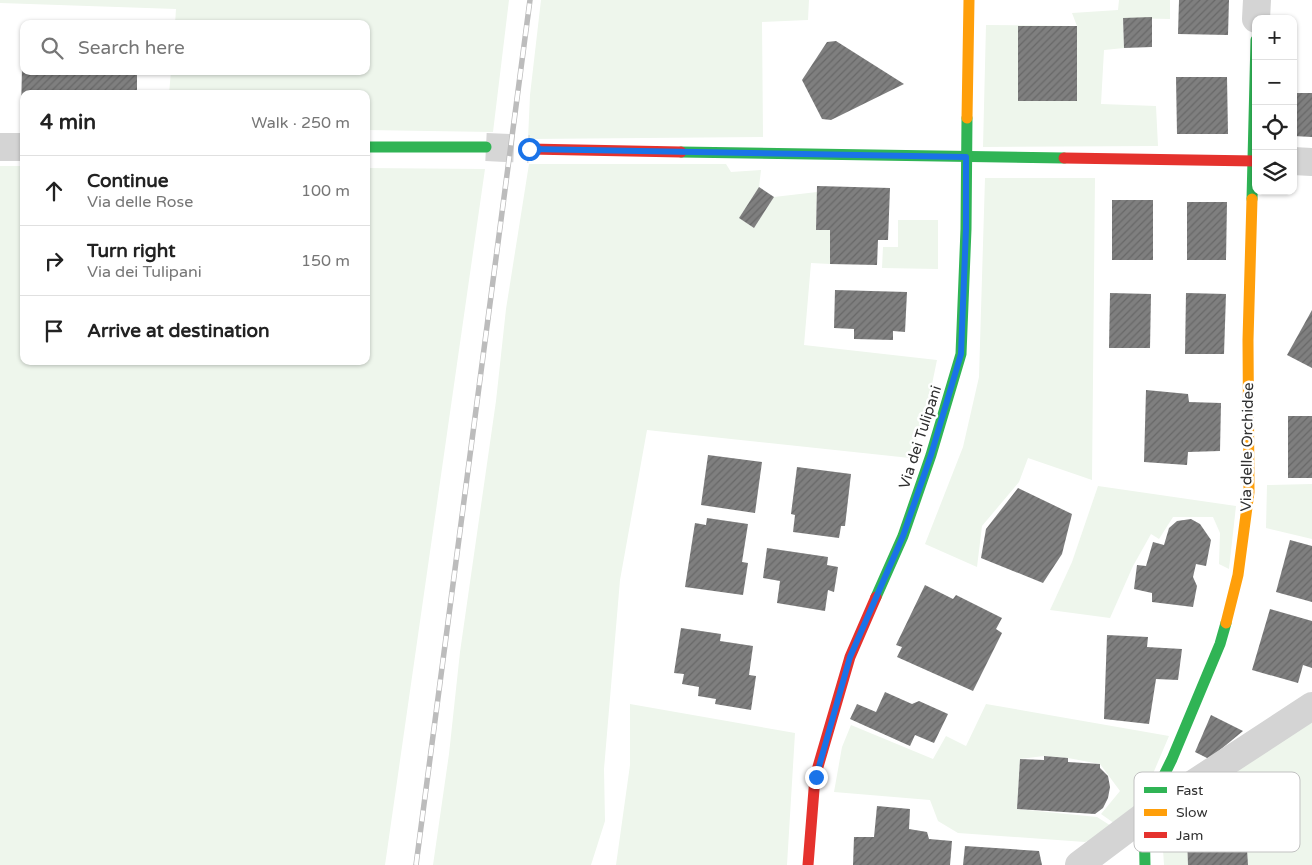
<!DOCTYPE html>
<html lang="en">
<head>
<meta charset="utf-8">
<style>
  :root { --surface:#fff; --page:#f6f6f6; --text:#222; --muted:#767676; --line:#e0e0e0 }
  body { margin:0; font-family:"Varela Round",sans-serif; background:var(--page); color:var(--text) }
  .controls { position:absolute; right:15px; top:15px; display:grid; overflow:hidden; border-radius:10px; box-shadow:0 1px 4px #0004 }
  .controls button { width:45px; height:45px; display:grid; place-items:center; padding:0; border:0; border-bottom:1px solid var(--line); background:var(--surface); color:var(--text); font:25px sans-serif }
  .stop { position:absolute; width:15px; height:15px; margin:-11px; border:4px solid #1a73e8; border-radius:50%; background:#fff }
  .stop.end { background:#1a73e8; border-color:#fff; box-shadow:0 1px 5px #0008 }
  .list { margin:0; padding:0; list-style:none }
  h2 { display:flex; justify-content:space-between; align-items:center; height:65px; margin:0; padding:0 20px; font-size:21px }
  h2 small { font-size:16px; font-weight:400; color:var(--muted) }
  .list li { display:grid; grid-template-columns:32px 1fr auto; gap:15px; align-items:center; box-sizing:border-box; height:70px; padding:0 20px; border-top:1px solid var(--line) }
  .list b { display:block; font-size:19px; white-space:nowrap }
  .list p { margin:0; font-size:16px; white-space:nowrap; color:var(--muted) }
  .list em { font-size:16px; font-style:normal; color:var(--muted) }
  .icon { flex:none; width:28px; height:28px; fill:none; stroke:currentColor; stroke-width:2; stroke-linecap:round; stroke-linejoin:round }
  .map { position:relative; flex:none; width:1312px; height:865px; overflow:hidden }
  .search { position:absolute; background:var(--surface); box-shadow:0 1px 4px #0004; left:20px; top:20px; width:350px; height:55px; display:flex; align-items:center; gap:12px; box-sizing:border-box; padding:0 18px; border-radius:10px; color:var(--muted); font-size:19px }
  .panel { position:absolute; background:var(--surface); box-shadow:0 1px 4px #0004; left:20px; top:90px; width:350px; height:275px; border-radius:10px }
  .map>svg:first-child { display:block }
  .green { fill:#eef6ec }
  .building { fill:url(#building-hatch) }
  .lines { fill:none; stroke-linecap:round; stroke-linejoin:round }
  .secondary-tunnel { stroke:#d6d6d6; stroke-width:28; stroke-dasharray:28 14; stroke-linecap:butt }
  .street { stroke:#d4d4d4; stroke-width:28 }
  .fast { stroke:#30b455; stroke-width:11 }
  .slow { stroke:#ff9f0a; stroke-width:11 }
  .jam { stroke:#e5322d; stroke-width:11 }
  .rail-casing { stroke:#bcbcbc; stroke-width:5.5 }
  .rail { stroke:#fff; stroke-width:4; stroke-dasharray:11; stroke-linecap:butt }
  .route { stroke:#1a73e8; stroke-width:6 }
  .labels { text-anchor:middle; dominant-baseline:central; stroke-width:5; stroke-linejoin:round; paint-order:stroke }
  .street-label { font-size:15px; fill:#303030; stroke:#fff }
  .key { fill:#fff; stroke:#c1c1c1; stroke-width:1 }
  .key-label { font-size:14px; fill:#303030 }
</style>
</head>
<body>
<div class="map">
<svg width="1312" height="865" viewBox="0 0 1312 865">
  <defs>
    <pattern id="building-hatch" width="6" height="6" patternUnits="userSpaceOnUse" patternTransform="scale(1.25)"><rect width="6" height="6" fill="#7f7f7f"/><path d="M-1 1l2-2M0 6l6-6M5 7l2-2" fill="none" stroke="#686868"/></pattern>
  </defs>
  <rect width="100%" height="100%" fill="#fff"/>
  <!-- green -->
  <g class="green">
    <path d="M0,0H509L493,132L366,130V94H169L171,71H366V24H175L176,9L0,3Z"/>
    <path d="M541,0H809L808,20L762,22L763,137L528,139L530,95Z"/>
    <path d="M1119,0H1170V19L1123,18L1124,48L1104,50L1101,104L1156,106L1158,146L983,147L986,25L1077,26L1072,13L1118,10Z"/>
    <path d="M529,164H726L731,172L761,170L759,187L739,218L754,228L774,197L817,192L816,230H830V264L811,263L804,345L937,360L925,418L910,458L647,430L620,580L604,769L605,821L591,865H433L449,754L460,652L496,401L506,309Z"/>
    <path d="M0,166H24V361H366V168L485,169L385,865H0Z"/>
    <path d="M985,178H1095L1092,480L1028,458L1019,482L982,526L977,567L925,544L963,447L979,377Z"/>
    <path d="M898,220H938V269L882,268L883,247H898Z"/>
    <path d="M1312,484V539L1266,528L1267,485Z"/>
    <path d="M1098,486L1236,506L1229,569L1219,564L1220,533L1213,517H1173L1159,539L1151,534L1133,566L1110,618L1050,610L1072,562Z"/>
    <path d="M630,704L795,733L787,865H616L630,765Z"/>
    <path d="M986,704L1169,736L1138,809L1118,826L1101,814L1120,791L1100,764L1068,758L1044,756L1020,759L1017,809L1097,817L1116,829L1085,842L958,833L938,821L930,800L834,792L842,747L851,725L933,759L946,736L966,746Z"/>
    <path d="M1312,721V865H1248L1246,834L1187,837L1188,865H1164L1161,818Z"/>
  </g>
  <!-- building -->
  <g class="building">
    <path d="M1179,0H1229L1228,35L1178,34Z"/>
    <path d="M1152,17V47L1124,48L1123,18Z"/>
    <rect x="1018" y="26" width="59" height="75"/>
    <path d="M836,41L904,84L831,120L822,119L802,80L827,42Z"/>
    <path d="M22,68H24V71H137V94H24V111H21Z"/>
    <path d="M1176,77H1227L1228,134H1177Z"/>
    <path d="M1293,93H1312V137L1293,136Z"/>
    <path d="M817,186L890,188L888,240H878L877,265L830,264V230H816Z"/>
    <path d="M759,187L774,197L754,228L739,218Z"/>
    <rect x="1112" y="200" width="41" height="60"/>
    <path d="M1187,202H1227L1226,260H1187Z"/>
    <path d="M835,290L907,292L905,332L893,331V340L854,339V329L834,328Z"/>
    <path d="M1110,293L1151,294L1150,348H1109Z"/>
    <path d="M1186,293L1226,294L1224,354H1185Z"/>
    <path d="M1312,310V368L1287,355Z"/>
    <path d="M1146,390L1188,394L1189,402L1221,403L1220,451L1188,452L1187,465L1144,462Z"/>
    <rect x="1288" y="416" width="24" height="62"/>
    <path d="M708,455L762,462L755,513L701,505Z"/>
    <path d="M797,467L851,474L845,526H841L839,538L793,532L795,515L791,514Z"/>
    <path d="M1018,488L1072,514L1062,554L1043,583L981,558L986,529Z"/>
    <path d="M707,518L748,524L742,562L748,563L743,595L685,587L695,523L706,525Z"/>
    <path d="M1191,519L1200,524L1211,540L1206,566L1196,564L1193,577L1197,586L1193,607L1152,602V593L1134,589L1137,565L1146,566L1153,542L1164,545L1169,528L1177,521Z"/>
    <path d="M1290,540L1312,546V602L1276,592Z"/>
    <path d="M767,548L828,557L827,565L838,567L834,592L828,590L825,611L777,603L780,581L763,578Z"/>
    <path d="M925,585L953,599L956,595L1002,618L996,629L1002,633L973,691L897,657L902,647L896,645Z"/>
    <path d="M1270,609L1312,621V668L1303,665L1298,683L1252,670Z"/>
    <path d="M681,628L721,634L720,641L753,646L749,675L756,676L751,710L715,704L716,699L698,696L699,687L682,684L684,674L674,673Z"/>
    <path d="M1107,635L1148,637L1147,647L1182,649L1178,680L1156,679L1149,724L1104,719Z"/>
    <path d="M885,692L912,704L919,701L948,714L934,743L915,735L910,746L850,719L857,704L876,712Z"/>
    <path d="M1211,715L1243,731L1209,759L1195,752Z"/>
    <path d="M1044,756L1068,758V762L1100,764V768L1108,776L1110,787L1108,798L1103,808L1095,814L1017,809L1020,759L1044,760Z"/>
    <path d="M877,806L910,809L909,829L927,832L929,839L952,841L950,865H853L854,837H874Z"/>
    <path d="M1246,834L1248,865H1188L1187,837Z"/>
    <path d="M965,846L1039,851L1042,865H963Z"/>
  </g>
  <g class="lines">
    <!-- secondary-tunnel -->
    <path class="secondary-tunnel" d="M486,147L529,149"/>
    <!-- street -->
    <g class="street">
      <path d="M1256,19L1257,0"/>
      <path d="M0,147H24"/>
      <path d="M1293,161L1312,162"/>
      <path d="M1079,865L1144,816L1312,706"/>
    </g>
    <!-- fast -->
    <g class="fast">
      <path d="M366,147H486"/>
      <path d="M681,152L1064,158"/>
      <path d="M1252,199L1256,40"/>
      <path d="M876,597L903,536L931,455L961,354L966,229L967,118"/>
      <path d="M1145,865L1144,816L1172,759L1220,644L1226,623"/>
    </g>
    <!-- slow -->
    <g class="slow">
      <path d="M967,118L969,0"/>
      <path d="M1226,623L1238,575L1249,492L1248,340L1252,199"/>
    </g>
    <!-- jam -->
    <g class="jam">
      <path d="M529,149L681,152"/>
      <path d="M1064,158L1256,161"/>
      <path d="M808,865L815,777L850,657L876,597"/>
    </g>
    <!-- rail casing -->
    <g class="rail-casing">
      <path id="rail" d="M416,865L530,0"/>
    </g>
    <!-- rail -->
    <use href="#rail" class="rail"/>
  </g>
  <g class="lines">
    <!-- route -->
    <path class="route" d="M529,149L966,157V229L961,354L931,455L903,536L850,657L816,777"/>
  </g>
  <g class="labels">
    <!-- street labels -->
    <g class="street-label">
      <text transform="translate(920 437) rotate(-72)">Via dei Tulipani</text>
      <text transform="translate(1247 447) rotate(-89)">Via delle Orchidee</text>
    </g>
  </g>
  <!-- legend -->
  <rect x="1134" y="772" width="166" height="80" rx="8" class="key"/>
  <rect x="1144" y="787" width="23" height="6" fill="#30b455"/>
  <rect x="1144" y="809" width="23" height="7" fill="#ff9f0a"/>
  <rect x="1144" y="832" width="23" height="6" fill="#e5322d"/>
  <g class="key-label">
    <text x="1176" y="795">Fast</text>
    <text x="1176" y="817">Slow</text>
    <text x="1176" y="840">Jam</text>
  </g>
</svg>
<div class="controls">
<button>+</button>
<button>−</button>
<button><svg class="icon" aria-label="locate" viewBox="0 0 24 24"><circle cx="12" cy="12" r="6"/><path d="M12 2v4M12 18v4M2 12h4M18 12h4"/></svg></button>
<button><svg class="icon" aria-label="layers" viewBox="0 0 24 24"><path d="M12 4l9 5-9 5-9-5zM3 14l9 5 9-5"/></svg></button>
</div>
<div class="stop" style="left:529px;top:149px"></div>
<div class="stop end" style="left:816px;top:777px"></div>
<div class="search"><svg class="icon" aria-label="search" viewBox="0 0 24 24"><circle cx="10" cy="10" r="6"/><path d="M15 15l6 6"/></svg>Search here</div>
<section class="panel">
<h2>4 min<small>Walk · 250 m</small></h2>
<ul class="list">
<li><svg class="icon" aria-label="ahead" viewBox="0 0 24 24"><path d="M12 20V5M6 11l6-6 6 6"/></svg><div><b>Continue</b><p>Via delle Rose</p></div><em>100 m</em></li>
<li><svg class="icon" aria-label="right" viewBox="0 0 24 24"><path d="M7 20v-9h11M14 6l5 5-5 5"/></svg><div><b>Turn right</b><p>Via dei Tulipani</p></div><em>150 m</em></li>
<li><svg class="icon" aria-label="arrive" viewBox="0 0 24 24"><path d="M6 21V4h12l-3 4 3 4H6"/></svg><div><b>Arrive at destination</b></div></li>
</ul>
</section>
</div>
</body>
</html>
